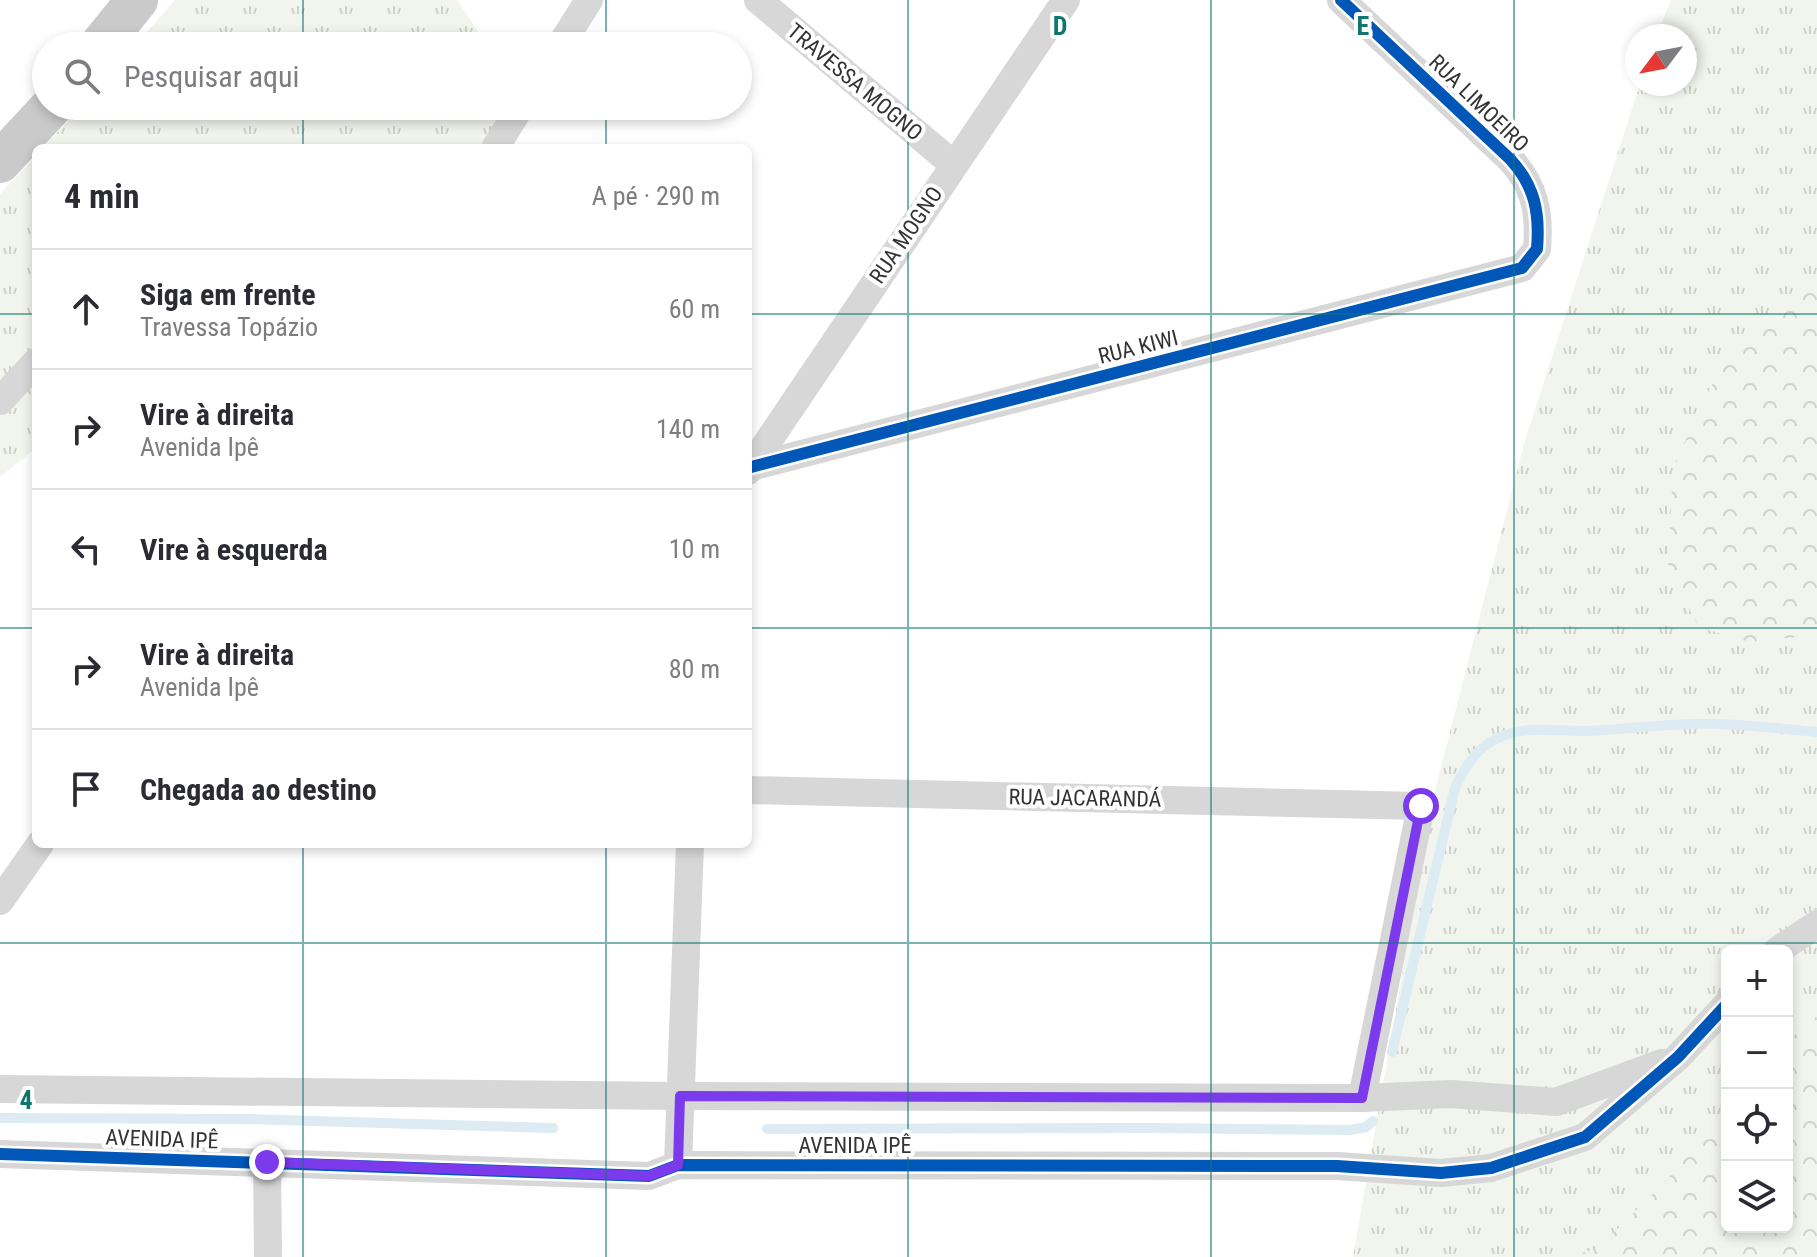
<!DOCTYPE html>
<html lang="pt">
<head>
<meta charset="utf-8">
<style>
  :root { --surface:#fff; --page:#f2f2f3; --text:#2b2b33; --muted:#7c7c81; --line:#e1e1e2 }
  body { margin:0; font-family:"Roboto Condensed",sans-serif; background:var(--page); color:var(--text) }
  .controls { position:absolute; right:24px; bottom:24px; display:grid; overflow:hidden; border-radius:12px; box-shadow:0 4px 12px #0003 }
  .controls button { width:72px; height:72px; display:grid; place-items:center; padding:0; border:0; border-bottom:2px solid var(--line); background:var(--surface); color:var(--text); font:40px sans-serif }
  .compass { position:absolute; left:1625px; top:24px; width:72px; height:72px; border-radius:50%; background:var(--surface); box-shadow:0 4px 12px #0003; rotate:238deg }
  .stop { position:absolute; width:24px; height:24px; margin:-18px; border:6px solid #7c3aed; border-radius:50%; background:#fff }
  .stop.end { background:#7c3aed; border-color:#fff; box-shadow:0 2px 8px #0008 }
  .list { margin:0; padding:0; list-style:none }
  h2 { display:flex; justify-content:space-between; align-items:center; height:104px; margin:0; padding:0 32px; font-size:34px }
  h2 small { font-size:26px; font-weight:400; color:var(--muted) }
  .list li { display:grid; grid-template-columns:52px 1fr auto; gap:24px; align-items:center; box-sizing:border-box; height:120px; padding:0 32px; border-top:2px solid var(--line) }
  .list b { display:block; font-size:30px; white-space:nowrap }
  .list p { margin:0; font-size:26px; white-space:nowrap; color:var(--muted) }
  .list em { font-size:26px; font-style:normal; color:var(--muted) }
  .icon { flex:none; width:44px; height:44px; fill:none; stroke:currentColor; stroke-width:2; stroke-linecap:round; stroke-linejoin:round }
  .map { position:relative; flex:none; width:1817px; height:1257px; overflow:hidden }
  .search { position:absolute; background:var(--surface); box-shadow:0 4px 12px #0003; left:32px; top:32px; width:720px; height:88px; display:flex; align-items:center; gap:20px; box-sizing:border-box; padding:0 28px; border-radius:44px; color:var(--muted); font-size:30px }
  .panel { position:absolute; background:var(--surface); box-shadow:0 4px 12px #0003; left:32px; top:144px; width:720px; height:704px; border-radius:12px }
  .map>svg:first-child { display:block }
  .grass { fill:url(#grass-tufts) }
  .forest { fill:url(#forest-crowns) }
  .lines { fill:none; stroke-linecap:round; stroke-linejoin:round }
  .stream { stroke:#ddebf3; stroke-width:10 }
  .street { stroke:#d7d7d7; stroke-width:28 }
  .primary { stroke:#cacaca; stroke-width:42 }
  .cycleway-casing { stroke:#fff; stroke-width:17 }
  .cycleway { stroke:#0057b8; stroke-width:12 }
  .route { stroke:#7c3aed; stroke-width:10 }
  .grid { fill:none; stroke:#0f766e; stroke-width:2; stroke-opacity:0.55 }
  .labels { text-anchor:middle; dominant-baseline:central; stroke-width:8; stroke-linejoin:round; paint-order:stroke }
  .street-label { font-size:22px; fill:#333; stroke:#fff }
  .grid-label { font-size:26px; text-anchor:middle; font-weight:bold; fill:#0f766e; stroke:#fff; stroke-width:8; stroke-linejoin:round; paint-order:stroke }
</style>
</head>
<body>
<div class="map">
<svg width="1817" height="1257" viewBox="0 0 1817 1257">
  <defs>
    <pattern id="grass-tufts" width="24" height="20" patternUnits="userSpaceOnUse" patternTransform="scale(2)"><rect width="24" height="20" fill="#f1f5ed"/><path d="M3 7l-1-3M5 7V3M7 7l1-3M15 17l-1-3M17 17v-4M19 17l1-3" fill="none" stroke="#cfd2cc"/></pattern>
    <pattern id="forest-crowns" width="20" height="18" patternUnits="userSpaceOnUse" patternTransform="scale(2)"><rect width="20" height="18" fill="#f1f5ed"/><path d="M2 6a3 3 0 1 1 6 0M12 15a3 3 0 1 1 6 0" fill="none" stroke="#cfd2cc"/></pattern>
  </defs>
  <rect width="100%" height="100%" fill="#fff"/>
  <!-- grass -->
  <g class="grass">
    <path d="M175,0H457L488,46H135Z"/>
    <path d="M1671,0H1817V285L1767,316L1718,372L1673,467L1750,642L1817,635V1016L1787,1041V951H1727V1107L1675,1171L1599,1249L1568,1257H1353L1432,802L1524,444L1640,84H1685V36H1656Z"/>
    <path d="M82,106H511L480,148H43Z"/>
    <path d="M36,156V448L0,477V194Z"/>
  </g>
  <!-- forest -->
  <g class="forest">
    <path d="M1817,285V635L1750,642L1699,627L1668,569L1673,467L1718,372L1767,316Z"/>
    <path d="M1817,1016V1257H1568L1599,1248L1675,1171L1727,1107V1227H1787V1041Z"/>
  </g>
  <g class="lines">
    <!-- stream -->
    <g class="stream">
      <path d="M1392,1052L1455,788C1465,767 1476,748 1498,738C1527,724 1559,732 1589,731C1632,729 1676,722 1719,724C1751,725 1784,729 1817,732"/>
      <path d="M0,1118L249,1119L553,1128"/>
      <path d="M767,1129L1150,1128L1350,1130L1366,1127L1373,1121"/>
    </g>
    <!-- street -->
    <g class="street">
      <path d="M758,0L953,164"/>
      <path d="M560,46L589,0"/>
      <path d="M495,148L521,106"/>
      <path d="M0,401L36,362"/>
      <path d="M751,467L1522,268L1537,249C1540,213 1535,186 1510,159L1341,0"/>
      <path d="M748,471L1066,0"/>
      <path d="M748,790L1421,806L1362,1098"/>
      <path d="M0,901L40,844"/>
      <path d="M1777,951L1817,924"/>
      <path d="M0,1089L680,1096L1362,1098L1451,1094L1556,1102L1662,1063"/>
      <path d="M0,1154L649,1176L678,1165L1337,1166L1441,1173L1491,1168L1585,1137L1678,1057L1727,1004"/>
      <path d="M267,1162L268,1257"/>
      <path d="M678,1165L690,844"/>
    </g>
    <!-- primary -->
    <g class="primary">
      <path d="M100,46L137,0"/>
      <path d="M0,162L52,106"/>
    </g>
    <!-- cycleway casing -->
    <g class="cycleway-casing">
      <g id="cycleway">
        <path d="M751,467L1522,268L1537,249C1540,213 1535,186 1510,159L1341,0"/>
        <path d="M0,1154L649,1176L678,1165L1337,1166L1441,1173L1491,1168L1585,1137L1678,1057L1727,1004"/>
      </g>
    </g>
    <!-- cycleway -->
    <use href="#cycleway" class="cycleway"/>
  </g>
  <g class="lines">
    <!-- route -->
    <path class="route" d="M267,1162L649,1176L678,1165L680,1096L1362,1098L1421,806"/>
  </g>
  <!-- grid -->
  <path class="grid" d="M303,0V46M606,0V46M908,0V1257M1211,0V1257M1514,0V1257M303,106V148M606,106V148M0,314H36M748,314H1817M0,628H36M748,628H1817M303,844V1257M606,844V1257M0,943H1817"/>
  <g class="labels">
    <!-- street labels -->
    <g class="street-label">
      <text transform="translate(855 82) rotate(40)">TRAVESSA MOGNO</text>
      <text transform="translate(1479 103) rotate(44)">RUA LIMOEIRO</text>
      <text transform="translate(906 235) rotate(-56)">RUA MOGNO</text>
      <text transform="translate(1138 347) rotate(-14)">RUA KIWI</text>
      <text transform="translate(1085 798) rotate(1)">RUA JACARANDÁ</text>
      <text transform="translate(162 1139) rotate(2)">AVENIDA IPÊ</text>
      <text x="855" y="1145">AVENIDA IPÊ</text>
    </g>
  </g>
  <g class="grid-label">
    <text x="1060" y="35">D</text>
    <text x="1363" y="35">E</text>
    <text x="26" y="1109">4</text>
  </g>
</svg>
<div class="controls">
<button>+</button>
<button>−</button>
<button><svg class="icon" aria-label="locate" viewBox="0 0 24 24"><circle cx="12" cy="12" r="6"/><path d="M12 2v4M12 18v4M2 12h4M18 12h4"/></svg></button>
<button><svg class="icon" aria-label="layers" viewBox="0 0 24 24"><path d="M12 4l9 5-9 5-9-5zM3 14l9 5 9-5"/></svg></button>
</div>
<svg class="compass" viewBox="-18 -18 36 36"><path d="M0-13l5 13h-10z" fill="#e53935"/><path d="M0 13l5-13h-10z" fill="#7c7c81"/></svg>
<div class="stop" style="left:1421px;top:806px"></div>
<div class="stop end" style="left:267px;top:1162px"></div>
<div class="search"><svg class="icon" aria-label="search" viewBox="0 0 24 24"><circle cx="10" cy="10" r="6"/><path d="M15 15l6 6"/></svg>Pesquisar aqui</div>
<section class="panel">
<h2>4 min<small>A pé · 290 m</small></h2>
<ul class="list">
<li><svg class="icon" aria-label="ahead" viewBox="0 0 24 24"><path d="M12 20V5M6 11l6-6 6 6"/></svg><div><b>Siga em frente</b><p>Travessa Topázio</p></div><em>60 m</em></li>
<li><svg class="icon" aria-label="right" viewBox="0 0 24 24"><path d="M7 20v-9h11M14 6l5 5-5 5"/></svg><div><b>Vire à direita</b><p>Avenida Ipê</p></div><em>140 m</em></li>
<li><svg class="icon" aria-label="left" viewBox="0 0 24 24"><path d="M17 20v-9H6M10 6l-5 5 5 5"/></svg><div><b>Vire à esquerda</b></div><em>10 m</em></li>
<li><svg class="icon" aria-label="right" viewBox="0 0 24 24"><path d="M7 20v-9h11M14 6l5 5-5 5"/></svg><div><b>Vire à direita</b><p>Avenida Ipê</p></div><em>80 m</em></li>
<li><svg class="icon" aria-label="arrive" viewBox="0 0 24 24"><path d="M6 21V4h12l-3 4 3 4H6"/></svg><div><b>Chegada ao destino</b></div></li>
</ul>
</section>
</div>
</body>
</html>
